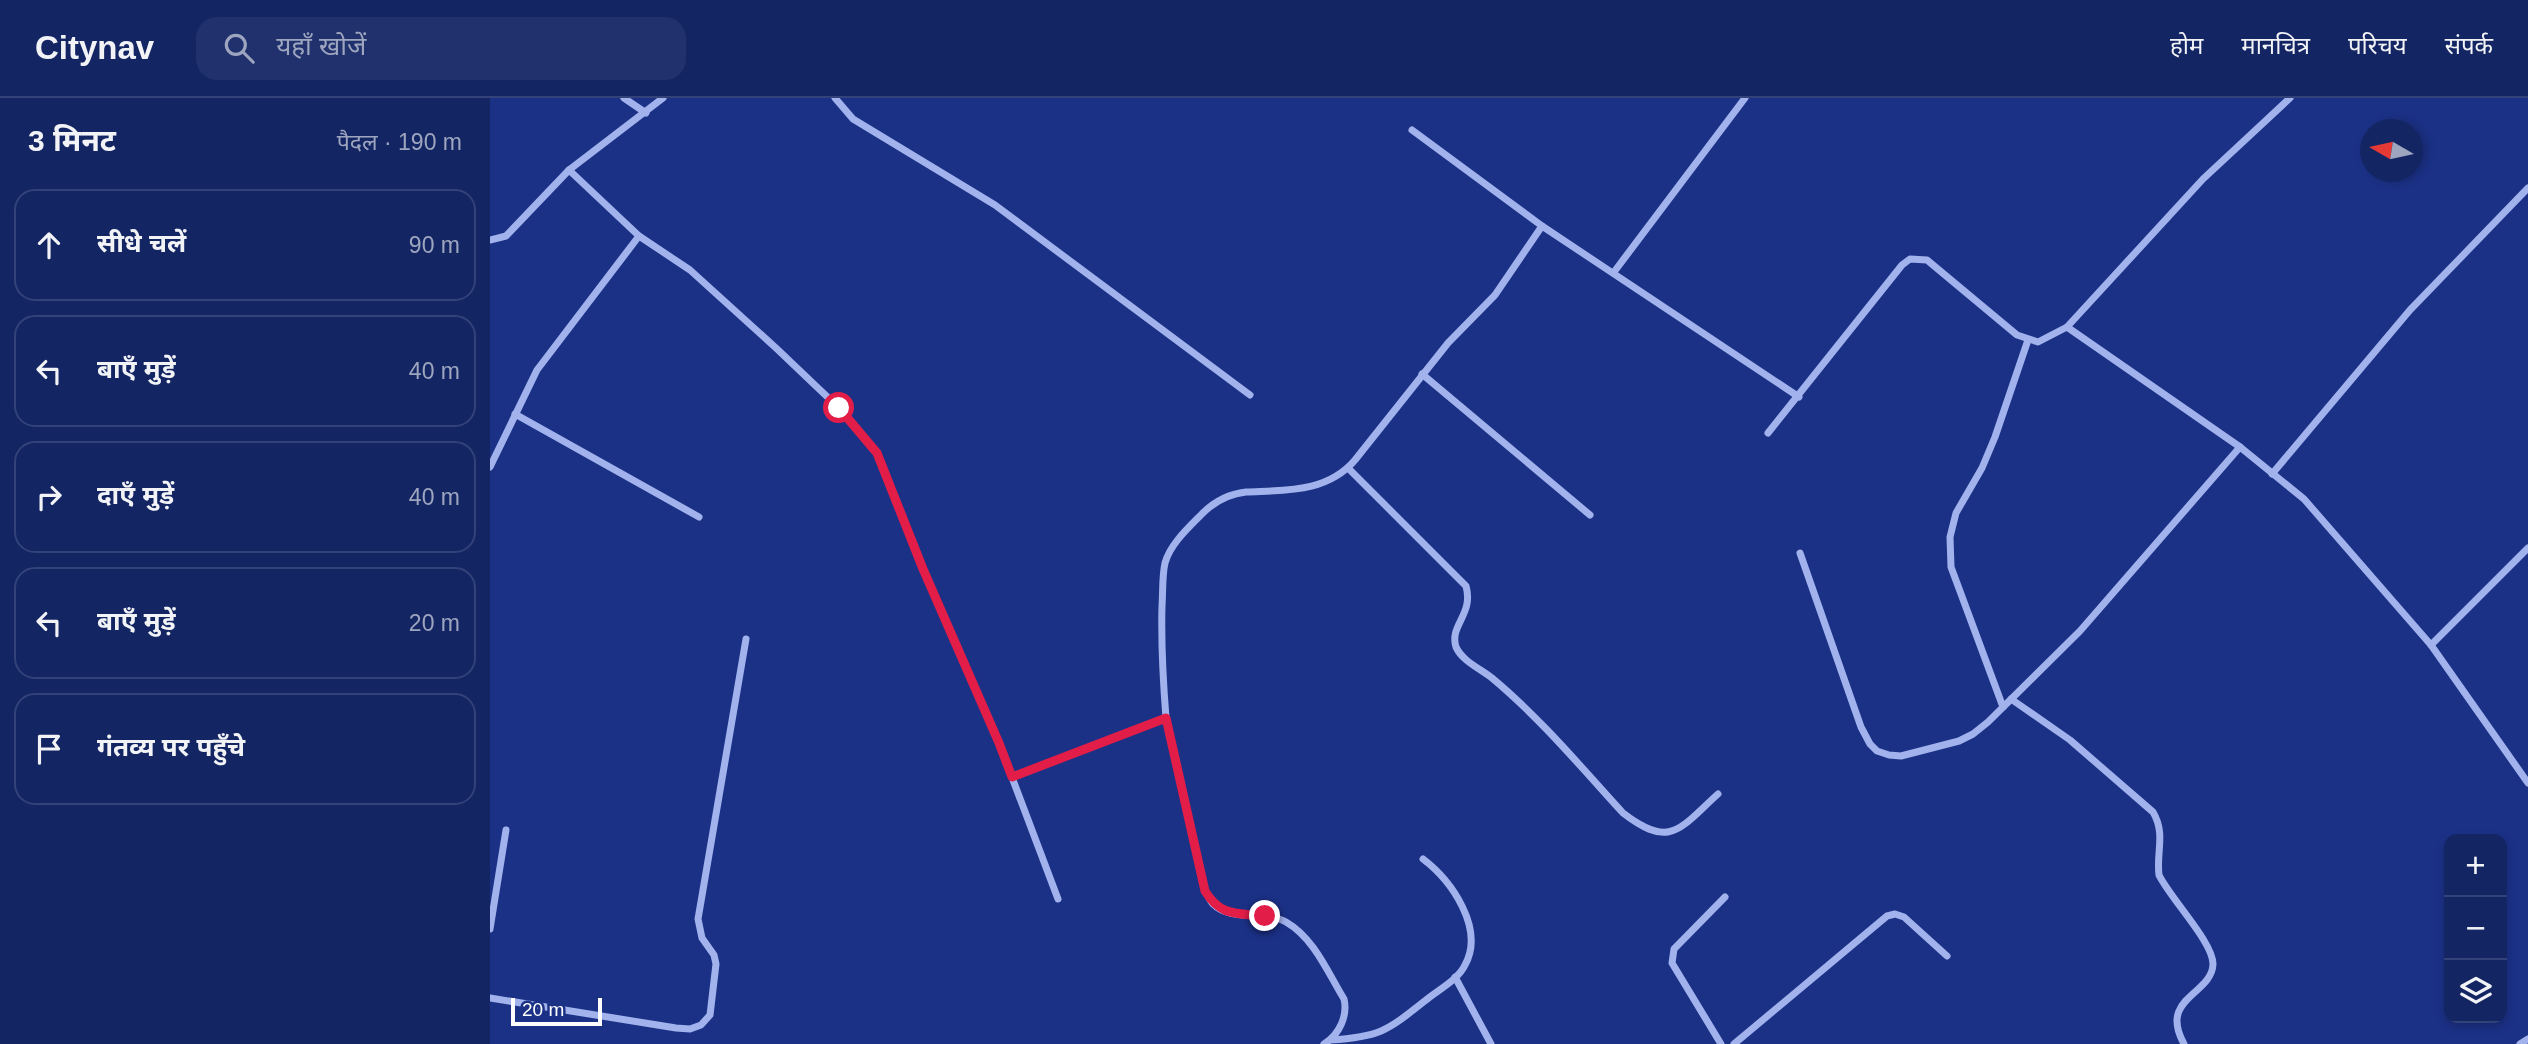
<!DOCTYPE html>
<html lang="hi">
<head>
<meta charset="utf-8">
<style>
  :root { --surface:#142564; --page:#21316d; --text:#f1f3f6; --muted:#9da5bf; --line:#334278 }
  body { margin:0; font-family:Helvetica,"Noto Sans Devanagari",sans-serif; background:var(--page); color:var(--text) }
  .controls { position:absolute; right:21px; bottom:21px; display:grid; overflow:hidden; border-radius:14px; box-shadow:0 4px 10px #0003 }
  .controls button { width:63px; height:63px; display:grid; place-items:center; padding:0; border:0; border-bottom:2px solid var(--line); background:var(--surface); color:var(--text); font:35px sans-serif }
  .compass { position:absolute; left:1870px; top:21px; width:63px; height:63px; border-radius:50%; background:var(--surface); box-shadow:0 4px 10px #0003; rotate:279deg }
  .scale { position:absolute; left:21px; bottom:18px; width:91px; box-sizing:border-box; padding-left:7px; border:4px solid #fff; border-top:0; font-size:19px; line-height:24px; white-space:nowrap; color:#fff; -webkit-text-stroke:5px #1b3186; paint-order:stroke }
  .stop { position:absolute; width:21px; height:21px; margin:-16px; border:5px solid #e11d48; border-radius:50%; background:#fff }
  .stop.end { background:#e11d48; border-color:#fff; box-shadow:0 2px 7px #0008 }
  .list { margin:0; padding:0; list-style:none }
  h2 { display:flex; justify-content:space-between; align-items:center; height:91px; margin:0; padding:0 28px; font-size:30px }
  h2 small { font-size:23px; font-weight:400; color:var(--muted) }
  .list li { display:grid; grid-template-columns:46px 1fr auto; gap:21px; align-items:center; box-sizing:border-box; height:112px; margin:0 14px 14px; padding:0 14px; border:2px solid var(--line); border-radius:21px }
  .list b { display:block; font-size:26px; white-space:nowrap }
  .list em { font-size:23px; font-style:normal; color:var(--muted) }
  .icon { flex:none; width:38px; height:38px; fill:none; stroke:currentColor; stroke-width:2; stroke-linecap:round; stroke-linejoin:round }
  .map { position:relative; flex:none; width:2038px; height:946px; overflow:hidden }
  header { display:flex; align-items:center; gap:42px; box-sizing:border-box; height:98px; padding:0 35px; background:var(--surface); border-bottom:2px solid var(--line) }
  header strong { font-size:33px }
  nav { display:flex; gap:38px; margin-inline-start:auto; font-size:24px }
  .search { width:490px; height:63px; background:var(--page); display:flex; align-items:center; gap:18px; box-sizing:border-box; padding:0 24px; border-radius:21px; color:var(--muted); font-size:26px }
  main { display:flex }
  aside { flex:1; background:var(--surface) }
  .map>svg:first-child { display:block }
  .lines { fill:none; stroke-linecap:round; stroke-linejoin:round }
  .minor { stroke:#a2b2ec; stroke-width:7 }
  .route { stroke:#e11d48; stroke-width:9 }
</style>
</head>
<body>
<header>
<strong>Citynav</strong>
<div class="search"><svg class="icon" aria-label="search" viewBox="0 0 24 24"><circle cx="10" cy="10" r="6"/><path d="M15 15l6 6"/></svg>यहाँ खोजें</div>
<nav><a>होम</a><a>मानचित्र</a><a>परिचय</a><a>संपर्क</a></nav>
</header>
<main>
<aside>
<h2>3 मिनट<small>पैदल · 190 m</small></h2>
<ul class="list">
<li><svg class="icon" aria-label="ahead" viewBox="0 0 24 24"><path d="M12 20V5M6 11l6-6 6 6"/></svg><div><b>सीधे चलें</b></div><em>90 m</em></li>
<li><svg class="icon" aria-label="left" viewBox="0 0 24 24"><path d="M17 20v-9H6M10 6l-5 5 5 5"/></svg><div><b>बाएँ मुड़ें</b></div><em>40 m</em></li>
<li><svg class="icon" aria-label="right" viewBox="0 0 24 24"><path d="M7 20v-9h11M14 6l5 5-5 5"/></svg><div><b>दाएँ मुड़ें</b></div><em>40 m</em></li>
<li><svg class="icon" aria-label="left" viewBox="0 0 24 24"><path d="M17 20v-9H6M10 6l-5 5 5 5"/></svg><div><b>बाएँ मुड़ें</b></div><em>20 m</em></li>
<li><svg class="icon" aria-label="arrive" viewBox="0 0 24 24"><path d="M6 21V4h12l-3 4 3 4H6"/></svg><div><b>गंतव्य पर पहुँचे</b></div></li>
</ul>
</aside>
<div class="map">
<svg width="2038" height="946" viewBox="0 0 2038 946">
  <rect width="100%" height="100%" fill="#1b3186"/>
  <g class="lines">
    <!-- minor -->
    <g class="minor">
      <path d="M134,0L156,15"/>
      <path d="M345,0L363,21L505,107L760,297"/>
      <path d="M79,72L149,138L200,172L286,250L349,310L387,355L433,471L509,645L568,801"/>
      <path d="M1052,128L1309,299"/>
      <path d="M0,142L16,138L79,72L173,0"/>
      <path d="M1124,174L1255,0"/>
      <path d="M1577,229L1713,81L1800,0"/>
      <path d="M932,276L1100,417"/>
      <path d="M25,316L209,419"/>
      <path d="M1278,335L1412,167L1420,161L1437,162L1527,237L1548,244L1577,229L1750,349L1814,401L1941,547L2038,685"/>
      <path d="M0,369L47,272L149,138"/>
      <path d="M858,370L976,488C984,517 959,527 966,549C972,563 991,571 1002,580C1050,620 1091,669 1133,715C1181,752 1190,730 1228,696"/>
      <path d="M1782,376L1920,212L2038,90"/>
      <path d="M1310,455L1371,629L1380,646L1387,653L1399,657L1411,658L1469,643L1483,636L1498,624L1590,533L1750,349"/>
      <path d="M1941,547L2038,450"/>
      <path d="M1521,601L1580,642L1663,714C1676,736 1666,754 1669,777C1680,800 1723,844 1723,866C1722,897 1668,899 1694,946"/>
      <path d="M1513,609L1461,469L1460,439L1466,415L1492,370L1505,339L1538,242"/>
      <path d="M676,620L715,793C718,797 720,803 723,806C741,824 775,812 796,824C824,840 838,875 854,901C858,918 849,937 834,946"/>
      <path d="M522,679L676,620C673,582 671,545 672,508C673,494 672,478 675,465C680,447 697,431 710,418C722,405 738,396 756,394C795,392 837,395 865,362L958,245L1005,197L1052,128L922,32"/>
      <path d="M0,831L16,732"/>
      <path d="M965,879L1001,946"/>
      <path d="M0,900L186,930L200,931L211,927L220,917L226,866L224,857L212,840L208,821L256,541"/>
      <path d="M840,942C890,939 897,933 936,902C948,892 968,882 975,867C995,831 962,783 933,761"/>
      <path d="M1231,946L1182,865L1184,851L1235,799"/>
      <path d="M1244,946L1397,818L1405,816L1414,819L1457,858"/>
      <path d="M2030,946L2038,941"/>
    </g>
  </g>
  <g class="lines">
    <!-- route -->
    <path class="route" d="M349,310L387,355L433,471L509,645L522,679L676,620L715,793C731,819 747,815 775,818"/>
  </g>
</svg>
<div class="controls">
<button>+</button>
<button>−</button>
<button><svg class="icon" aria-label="layers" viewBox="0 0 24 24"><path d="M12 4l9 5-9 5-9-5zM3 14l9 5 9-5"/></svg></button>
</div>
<svg class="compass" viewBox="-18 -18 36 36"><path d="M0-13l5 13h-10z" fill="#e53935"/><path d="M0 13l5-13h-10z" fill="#9da5bf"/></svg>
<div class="scale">20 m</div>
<div class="stop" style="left:349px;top:310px"></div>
<div class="stop end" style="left:775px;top:818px"></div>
</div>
</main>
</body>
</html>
